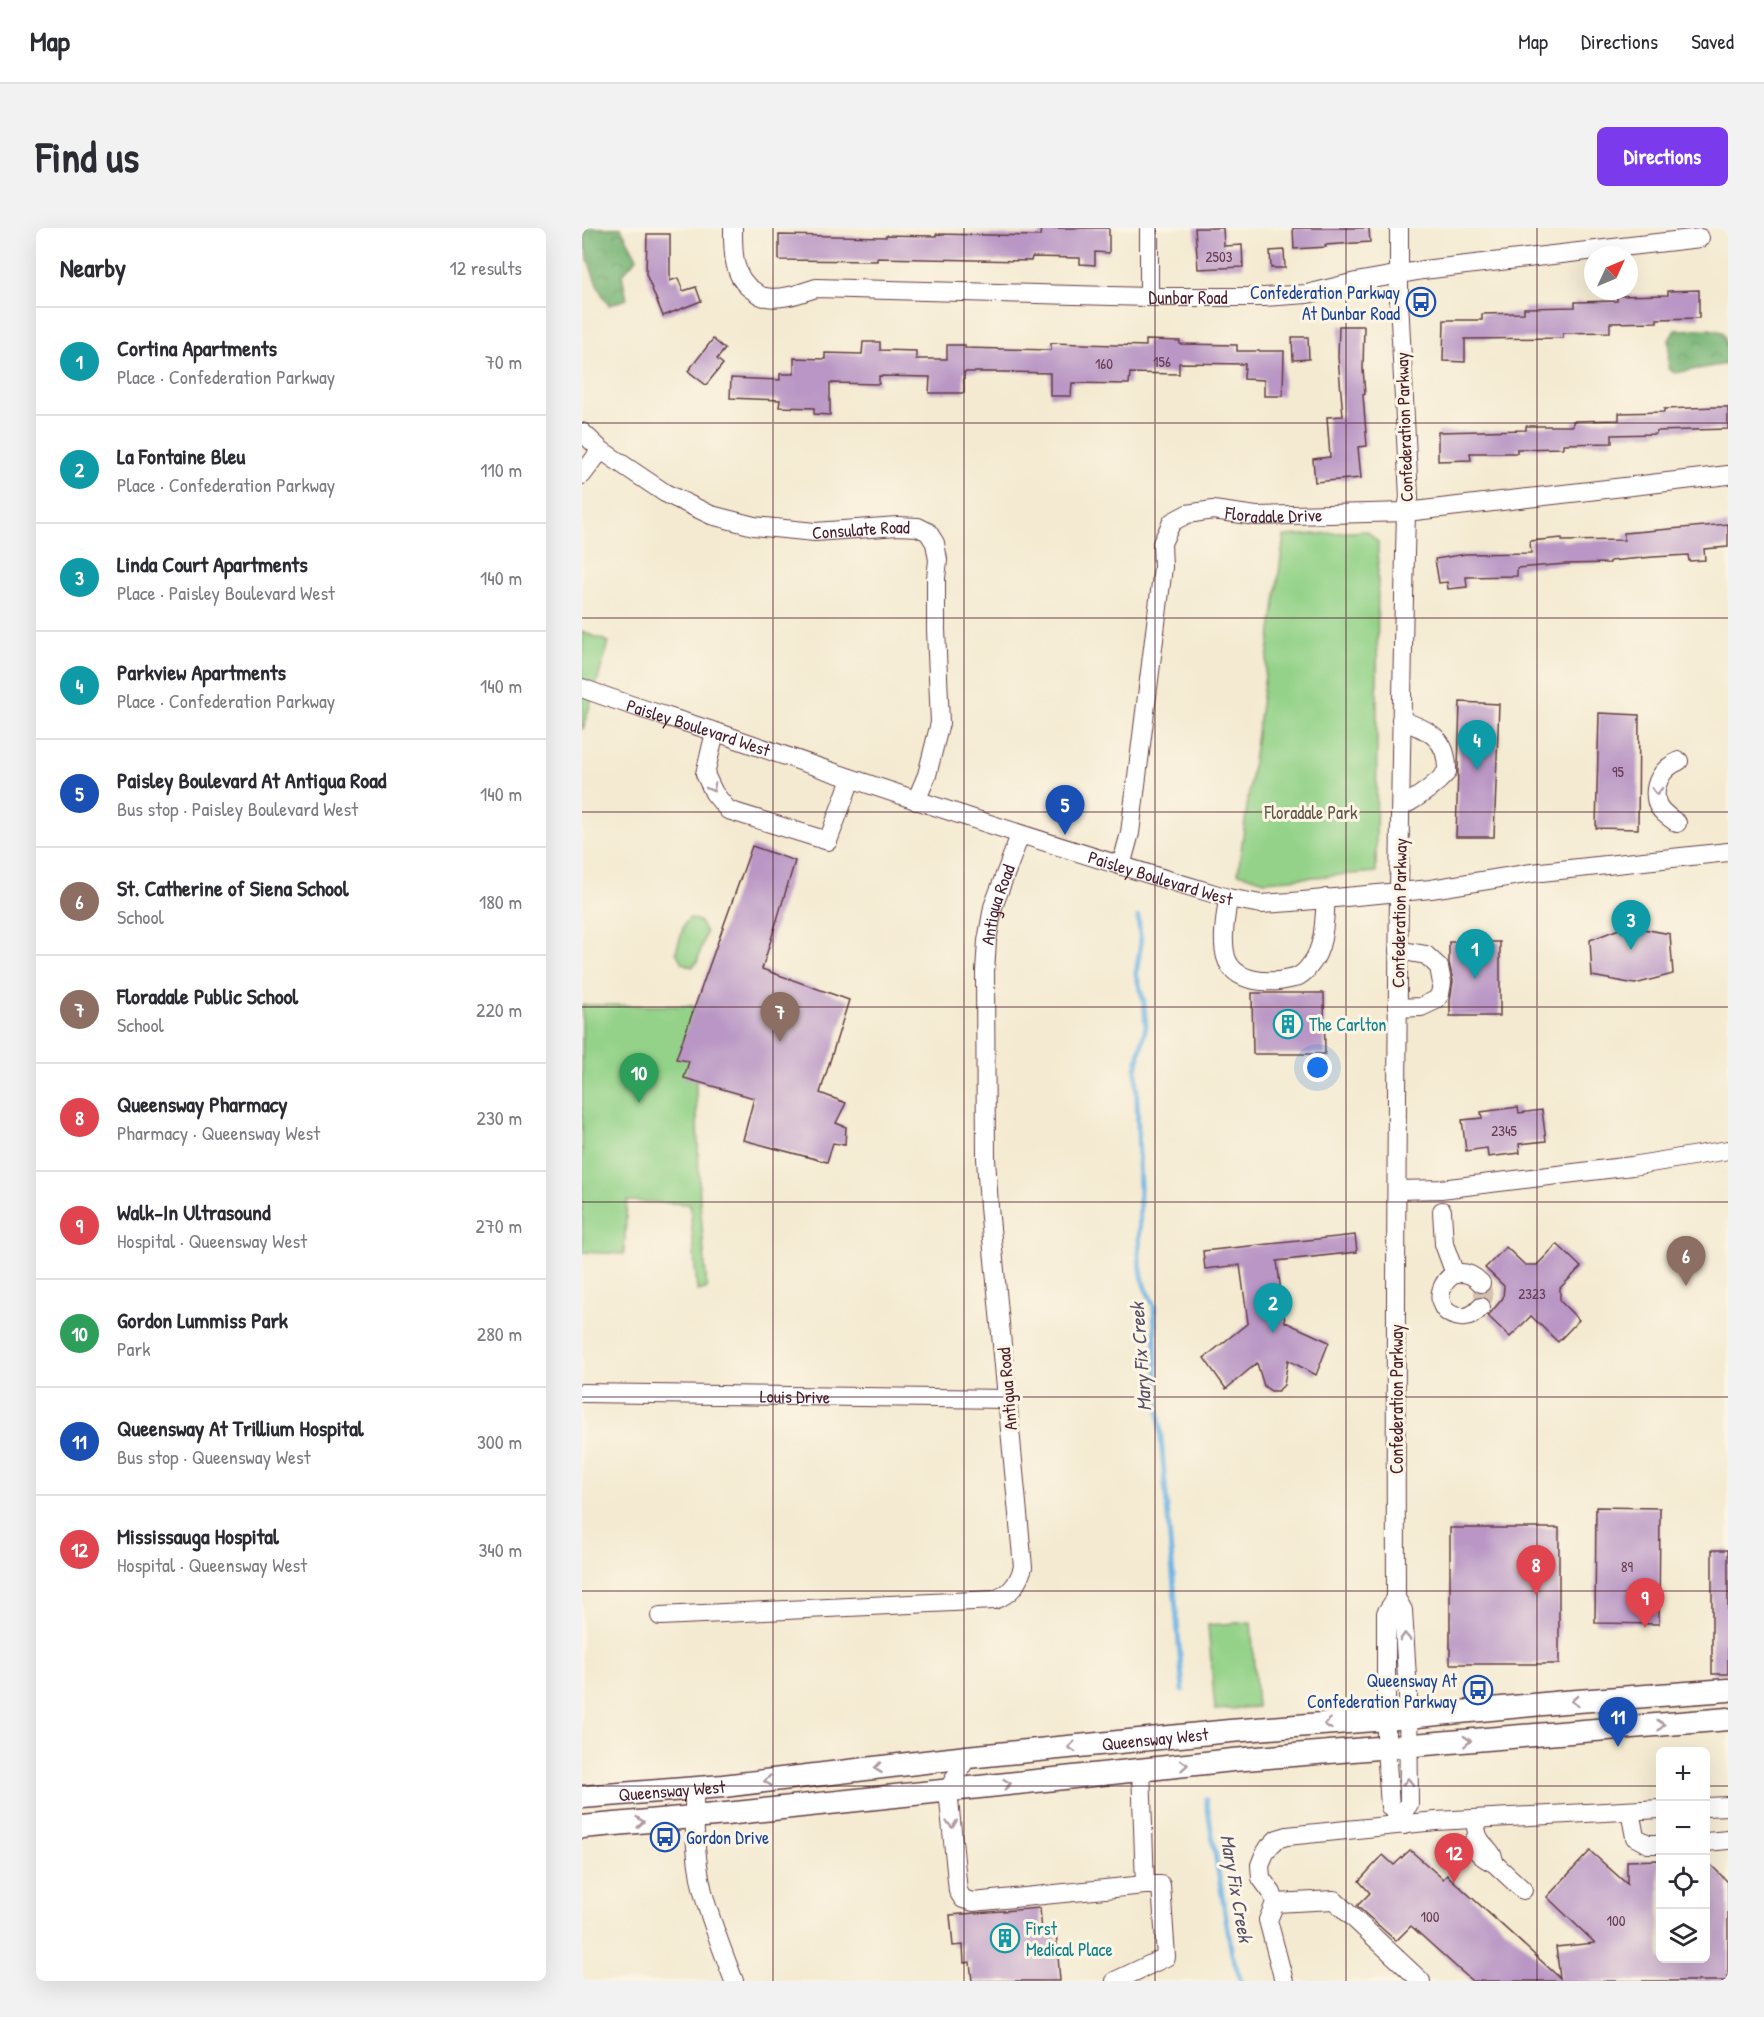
<!DOCTYPE html>
<html lang="en">
<head>
<meta charset="utf-8">
<style>
  :root { --surface:#fff; --page:#f2f2f3; --text:#2b2b33; --muted:#7c7c81; --line:#e1e1e2; --accent:#7c3aed }
  body { margin:0; font-family:"Patrick Hand",sans-serif; background:var(--page); color:var(--text) }
  .controls { position:absolute; right:18px; bottom:18px; display:grid; overflow:hidden; border-radius:9px; box-shadow:0 6px 24px #0002 }
  .controls button { width:54px; height:54px; display:grid; place-items:center; padding:0; border:0; border-bottom:2px solid var(--line); background:var(--surface); color:var(--text); font:30px sans-serif }
  .compass { position:absolute; left:1002px; top:18px; width:54px; height:54px; border-radius:50%; background:var(--surface); box-shadow:0 6px 24px #0002; rotate:46deg }
  .you { position:absolute; left:736px; top:840px; width:21px; height:21px; margin:-15px; border:4px solid #fff; border-radius:50%; background:#1a73e8; box-shadow:0 0 0 9px #1a73e833 }
  .badge { display:grid; place-items:center; width:39px; height:39px; border-radius:50%; background:var(--accent); color:#fff; font-size:20px; font-weight:700 }
  .pin { position:absolute; translate:-50% -50px; filter:drop-shadow(0 2px 3px #0008) }
  .pin::after { content:''; position:absolute; top:32px; width:21px; height:18px; background:inherit; clip-path:polygon(0 0,100% 0,50% 100%) }
  .list { margin:0; padding:0; list-style:none }
  h2 { display:flex; justify-content:space-between; align-items:center; height:78px; margin:0; padding:0 24px; font-size:26px }
  h2 small { font-size:20px; font-weight:400; color:var(--muted) }
  .list li { display:grid; grid-template-columns:39px 1fr auto; gap:18px; align-items:center; box-sizing:border-box; height:108px; padding:0 24px; border-top:2px solid var(--line) }
  .list b { display:block; font-size:22px; white-space:nowrap }
  .list p { margin:0; font-size:20px; white-space:nowrap; color:var(--muted) }
  .list em { font-size:20px; font-style:normal; color:var(--muted) }
  .icon { flex:none; width:33px; height:33px; fill:none; stroke:currentColor; stroke-width:2; stroke-linecap:round; stroke-linejoin:round }
  .map { position:relative; flex:none; width:1146px; height:1753px; overflow:hidden; border-radius:9px }
  header { display:flex; align-items:center; gap:36px; box-sizing:border-box; height:84px; padding:0 30px; background:var(--surface); border-bottom:2px solid var(--line) }
  header strong { font-size:28px }
  nav { display:flex; gap:33px; margin-inline-start:auto; font-size:21px }
  .intro { display:flex; align-items:center; justify-content:space-between; box-sizing:border-box; height:144px; padding:0 36px }
  h1 { margin:0; font-size:42px }
  .button { padding:15px 27px; border-radius:9px; background:var(--accent); color:#fff; font-size:21px; font-weight:700 }
  main { display:flex; gap:36px; padding:0 36px }
  aside { flex:1; background:var(--surface); border-radius:9px; box-shadow:0 6px 24px #0002 }
  .map>svg:first-child { display:block }
  .forest { fill:url(#forest-crowns); stroke:#606a50; stroke-width:1.5 }
  .green { fill:#93d288; stroke:#6e785a; stroke-width:1.5 }
  .lines { fill:none; stroke-linecap:round; stroke-linejoin:round }
  .stream { stroke:#6cb2e3; stroke-width:5 }
  .building { fill:#b996c5 }
  .minor-tunnel { stroke:#d2c1b0; stroke-width:18; stroke-dasharray:18 9; stroke-linecap:butt }
  .minor-casing { stroke:#643d44; stroke-width:20 }
  .major-casing { stroke:#643d44; stroke-width:25 }
  .minor { stroke:#fff; stroke-width:18 }
  .major { stroke:#fff; stroke-width:22 }
  .oneway { stroke:#ae9aa0 }
  .grid { fill:none; stroke:#4a1f2b; stroke-width:1.5; stroke-opacity:0.55 }
  .labels { text-anchor:middle; dominant-baseline:central; stroke-width:6; stroke-linejoin:round; paint-order:stroke }
  .number-label { font-size:15px; fill:#663d52 }
  .transit-label { font-size:18px; fill:#164399; stroke:#fcf5e5; text-anchor:end }
  .street-label { font-size:18px; fill:#4a1f2b; stroke:#fcf5e5 }
  .park-label { font-size:18px; fill:#605547; stroke:#fcf5e5 }
  .culture-label { font-size:18px; fill:#0d838f; stroke:#fcf5e5; text-anchor:start }
  .water-label { font-size:20px; font-style:italic; fill:#56526b; stroke:#fcf5e5 }
</style>
</head>
<body>
<header>
<strong>Map</strong>
<nav><a>Map</a><a>Directions</a><a>Saved</a></nav>
</header>
<div class="intro"><h1>Find us</h1><a class="button">Directions</a></div>
<main>
<aside>
<h2>Nearby<small>12 results</small></h2>
<ul class="list">
<li><span class="badge" style="background:#0f9aa8">1</span><div><b>Cortina Apartments</b><p>Place · Confederation Parkway</p></div><em>70 m</em></li>
<li><span class="badge" style="background:#0f9aa8">2</span><div><b>La Fontaine Bleu</b><p>Place · Confederation Parkway</p></div><em>110 m</em></li>
<li><span class="badge" style="background:#0f9aa8">3</span><div><b>Linda Court Apartments</b><p>Place · Paisley Boulevard West</p></div><em>140 m</em></li>
<li><span class="badge" style="background:#0f9aa8">4</span><div><b>Parkview Apartments</b><p>Place · Confederation Parkway</p></div><em>140 m</em></li>
<li><span class="badge" style="background:#1a4fb4">5</span><div><b>Paisley Boulevard At Antigua Road</b><p>Bus stop · Paisley Boulevard West</p></div><em>140 m</em></li>
<li><span class="badge" style="background:#8d6e63">6</span><div><b>St. Catherine of Siena School</b><p>School</p></div><em>180 m</em></li>
<li><span class="badge" style="background:#8d6e63">7</span><div><b>Floradale Public School</b><p>School</p></div><em>220 m</em></li>
<li><span class="badge" style="background:#e0444e">8</span><div><b>Queensway Pharmacy</b><p>Pharmacy · Queensway West</p></div><em>230 m</em></li>
<li><span class="badge" style="background:#e0444e">9</span><div><b>Walk-In Ultrasound</b><p>Hospital · Queensway West</p></div><em>270 m</em></li>
<li><span class="badge" style="background:#2e9e5b">10</span><div><b>Gordon Lummiss Park</b><p>Park</p></div><em>280 m</em></li>
<li><span class="badge" style="background:#1a4fb4">11</span><div><b>Queensway At Trillium Hospital</b><p>Bus stop · Queensway West</p></div><em>300 m</em></li>
<li><span class="badge" style="background:#e0444e">12</span><div><b>Mississauga Hospital</b><p>Hospital · Queensway West</p></div><em>340 m</em></li>
</ul>
</aside>
<div class="map">
<svg width="1146" height="1753" viewBox="0 0 1146 1753">
  <defs>
    <pattern id="forest-crowns" width="20" height="18" patternUnits="userSpaceOnUse" patternTransform="scale(1.5)"><rect width="20" height="18" fill="#76b474"/><path d="M2 6a3 3 0 1 1 6 0M12 15a3 3 0 1 1 6 0" fill="none" stroke="#63925f"/></pattern>
  </defs>
  <rect width="100%" height="100%" fill="#fcf5e5"/>
  <filter id="ink" filterUnits="userSpaceOnUse"><feTurbulence type="fractalNoise" baseFrequency=".0167" numOctaves="2"/><feDisplacementMap in="SourceGraphic" scale="12" xChannelSelector="R" yChannelSelector="G"/><feConvolveMatrix kernelMatrix="1 2 1 2 8 2 1 2 1" color-interpolation-filters="sRGB"/></filter>
  <filter id="wash" filterUnits="userSpaceOnUse"><feTurbulence type="fractalNoise" baseFrequency=".008" numOctaves="4" result="noise"/><feDisplacementMap in="SourceGraphic" scale="24" xChannelSelector="R" yChannelSelector="G"/><feGaussianBlur stdDeviation="1.35" result="paint"/><feColorMatrix in="noise" values="0 0 0 0 0 0 0 0 0 0 0 0 0 0 0 0 0 1.4 0 .05"/><feComposite in="paint" operator="in"/></filter>
  <g filter="url(#wash)">
    <rect width="100%" height="100%" fill="#f4ead1"/>
    <!-- forest -->
    <g class="forest">
      <path d="M2,0H39L55,30L40,47L45,71L27,77C14,61 0,20 2,0Z"/>
      <path d="M1127,101L1141,104C1145,116 1146,124 1144,136L1093,145L1086,141L1087,112L1093,102Z"/>
    </g>
    <!-- green -->
    <g class="green">
      <path d="M785,303L796,314L794,644L683,653L656,645L702,308Z"/>
      <path d="M0,404L27,414L1,501H0Z"/>
      <path d="M107,690L117,693L124,704L115,734L110,739L100,735L94,724L102,697Z"/>
      <path d="M0,777L111,778L118,974L125,1061L115,1063L108,976L45,973L42,1026L0,1024Z"/>
      <path d="M669,1394L675,1479L633,1482L626,1397Z"/>
    </g>
    <g class="lines">
      <!-- stream -->
      <g class="stream">
        <path d="M556,689L559,715L554,746L562,774L564,798L554,841L558,959L557,1032L562,1057L572,1078L576,1175L601,1462"/>
        <path d="M624,1571L650,1726L659,1753"/>
      </g>
    </g>
    <g id="blocks">
      <!-- building -->
      <g class="building">
        <path d="M459,0H527V25L513,24V37L498,36V30L450,29L449,33L295,30V33L197,32V7L304,9V7L354,8V6L458,8Z"/>
        <path d="M613,0H641L642,18L660,17L661,39L616,41Z"/>
        <path d="M711,0H787L788,14L743,17L744,19L712,21Z"/>
        <path d="M65,6H88V53L96,50L101,63L114,59L119,73L81,88L64,46Z"/>
        <path d="M702,22L703,40H689L688,23Z"/>
        <path d="M1117,62V90L1075,91V94L1028,95V104L981,105V110L883,111V134L861,133L862,92H900V86L942,85V80L993,79V74L1035,73V68L1086,67V63Z"/>
        <path d="M757,98H782L781,141L783,166L781,167L785,218L776,219L779,250L733,254L731,231L748,229L745,189L761,188L756,129Z"/>
        <path d="M710,109H726L727,131L711,132Z"/>
        <path d="M131,111L143,121L135,131L141,136L124,157L106,143Z"/>
        <path d="M564,112L598,113V116L655,117V123H702L701,168H682V152L662,151L663,136L597,135V146L548,145L547,156L490,155L489,168H468V145L422,144H382V165H347L348,149L297,148V156L248,155V187L232,186V180L197,179L198,172L148,170L149,150L198,152V146H212V130L243,131V125L280,126L281,114H298V122L334,123V131H365V117H383V120L469,122V115L564,118Z"/>
        <path d="M1133,179H1146V201L1074,203V206L1030,207V215L981,216V220L935,221V225H888L889,232L856,233V204L944,202V198H991V193L1037,192V185L1082,184V181Z"/>
        <path d="M1146,296V319L1122,321L1123,332L1107,333L1106,327L1071,329L1028,333V335L984,336L935,340V348L884,349L885,359L866,361L865,354L857,355L853,331L884,326L949,325L948,313L980,310V313L1042,312V305Z"/>
        <path d="M878,474L917,476L912,609H874Z"/>
        <path d="M1017,485L1057,487L1056,601L1014,600Z"/>
        <path d="M170,618L213,633L180,741L267,772L238,865L264,875L254,895L264,899L263,917L251,915L245,934L161,912L172,870L102,850L107,833L94,831Z"/>
        <path d="M1045,698L1088,706L1091,746L1053,756L1010,748L1008,712Z"/>
        <path d="M867,714H918V788H868V772L871,753L867,735Z"/>
        <path d="M670,765H742L743,826H671Z"/>
        <path d="M936,879L937,885L960,882L964,913L937,916L938,925L906,929L905,920L884,923L880,892L900,890L899,884Z"/>
        <path d="M773,1007L775,1024L695,1033L703,1094L747,1114L734,1147L706,1132L702,1157L696,1163H689L682,1158L675,1135L644,1161L622,1130L666,1095L658,1037L623,1041L621,1023Z"/>
        <path d="M975,1016L999,1039L978,1060V1073L997,1092L976,1114L949,1088L928,1109L906,1088L921,1070L922,1058L903,1040L924,1019L943,1037H955Z"/>
        <path d="M1014,1279L1078,1280L1077,1396L1013,1395Z"/>
        <rect x="868" y="1300" width="109" height="136"/>
        <rect x="1130" y="1322" width="16" height="124"/>
        <path d="M828,1622L861,1651L865,1647L978,1750L974,1719L1013,1715L965,1669L1008,1623L1045,1656V1633L1077,1632L1078,1731H1124V1632L1146,1654V1753H890L829,1698L814,1713L775,1678L788,1665L777,1653L801,1627L812,1637Z"/>
        <path d="M458,1680L460,1704L474,1703L478,1753H390L388,1734L382,1735L381,1717L371,1718L368,1687Z"/>
      </g>
    </g>
  </g>
  <g filter="url(#ink)">
    <use href="#blocks" fill-opacity="0" stroke="#643d44" stroke-width="1.5"/>
    <g class="lines">
      <!-- minor-tunnel -->
      <path class="minor-tunnel" d="M899,1055L902,1069L899,1079"/>
      <!-- minor casing -->
      <g class="minor-casing">
        <g id="minor">
          <path id="s1" d="M151,0C151,22 150,50 172,63C176,66 179,69 184,69C201,72 218,65 234,60L567,69H682L725,66L774,54L841,42L1118,10"/>
          <path d="M817,0V72L827,270L824,284C815,646 813,1008 814,1370L821,1382L826,1467L827,1576L818,1588"/>
          <path d="M567,69V0"/>
          <path id="s2" d="M0,204L19,222L83,265L129,287L172,298L233,304L316,298L336,299L346,304L353,315L356,332L354,350V402L358,495L345,547L334,573"/>
          <path d="M0,247L19,222"/>
          <path id="s3" d="M0,460C47,478 95,491 143,507C309,565 477,620 646,670L679,676L710,674L849,661L950,645L1146,624"/>
          <path d="M133,504L123,546L132,565L146,582L246,613L269,551"/>
          <path d="M819,579C837,569 852,559 865,544C866,510 848,503 819,492"/>
          <path d="M1095,595C1088,590 1078,584 1075,575C1070,557 1080,540 1097,533"/>
          <path id="s4" d="M539,638L548,605L581,339L580,315L590,294L605,286L631,282L674,288L824,284L1146,247"/>
          <path d="M646,670C644,688 639,711 644,729C652,756 689,756 712,750C719,748 725,742 729,736C743,719 742,691 744,670"/>
          <path d="M815,780L839,779L854,772L858,766L860,755L857,739L844,727L816,722"/>
          <path d="M815,962L859,961L1050,938L1146,922"/>
          <path d="M860,983L862,1016L873,1046"/>
          <path d="M899,1055C866,1021 838,1085 879,1089C887,1090 894,1085 899,1079"/>
          <path id="s5" d="M0,1165L426,1171"/>
          <path d="M814,1370L804,1385V1520L808,1579L818,1588L822,1597"/>
          <path id="s6" d="M78,1388L412,1372C429,1366 436,1356 441,1339L407,979L404,930L403,743L405,713L411,679L438,607"/>
          <path d="M385,1529L366,1562L376,1663L381,1671L391,1674L563,1657"/>
          <path d="M112,1560C112,1598 113,1638 124,1675C132,1701 142,1727 152,1753"/>
          <path d="M1124,1579L1146,1578"/>
          <path d="M1048,1583L1053,1609L1066,1616H1078"/>
          <path d="M893,1591C894,1597 894,1605 897,1610C902,1620 912,1623 912,1635C903,1631 893,1624 891,1614L895,1608"/>
          <path d="M1124,1614L1146,1612"/>
          <path d="M912,1635L941,1662"/>
          <path d="M693,1675L752,1672L839,1753"/>
          <path d="M533,1753L584,1729L579,1657H563L559,1541"/>
          <path d="M702,1753L686,1692L693,1675L690,1665L679,1650L678,1637L682,1627L687,1619L695,1611L705,1608L854,1593L1078,1581"/>
        </g>
      </g>
      <!-- major casing -->
      <g class="major-casing">
        <g id="major">
          <path id="s7" d="M0,1569L141,1558L385,1529L648,1503L805,1491L982,1474L1146,1462"/>
          <path d="M0,1599L144,1586L651,1532L1146,1491"/>
        </g>
      </g>
      <!-- minor -->
      <use href="#minor" class="minor"/>
      <!-- major -->
      <use href="#major" class="major"/>
    </g>
    <!-- one-way arrows -->
    <defs><path id="oneway-chevron" d="M-2-3.5L2.5 0L-2 3.5" fill="none" stroke-width="1.6" stroke-linecap="round" stroke-linejoin="round" transform="scale(1.5)"/></defs>
    <g class="oneway">
      <use href="#oneway-chevron" transform="translate(130 560) rotate(62)"/>
      <use href="#oneway-chevron" transform="translate(1075 563) rotate(91)"/>
      <use href="#oneway-chevron" transform="translate(823 1409) rotate(-93)"/>
      <use href="#oneway-chevron" transform="translate(993 1473) rotate(176)"/>
      <use href="#oneway-chevron" transform="translate(746 1496) rotate(176)"/>
      <use href="#oneway-chevron" transform="translate(1079 1497) rotate(-5)"/>
      <use href="#oneway-chevron" transform="translate(885 1513) rotate(-3)"/>
      <use href="#oneway-chevron" transform="translate(490 1519) rotate(174)"/>
      <use href="#oneway-chevron" transform="translate(602 1537) rotate(-5)"/>
      <use href="#oneway-chevron" transform="translate(296 1540) rotate(173)"/>
      <use href="#oneway-chevron" transform="translate(186 1553) rotate(173)"/>
      <use href="#oneway-chevron" transform="translate(826 1554) rotate(-90)"/>
      <use href="#oneway-chevron" transform="translate(425 1556) rotate(-6)"/>
      <use href="#oneway-chevron" transform="translate(58 1594) rotate(-5)"/>
      <use href="#oneway-chevron" transform="translate(370 1596) rotate(84)"/>
    </g>
  </g>
  <!-- grid -->
  <path class="grid" d="M191,0V1753M382,0V1753M573,0V1753M764,0V1753M955,0V1753M0,195H1146M0,390H1146M0,584H1146M0,779H1146M0,974H1146M0,1169H1146M0,1363H1146M0,1558H1078M1124,1558H1146"/>
  <!-- icons -->
  <defs>
    <g id="bus-ring" transform="scale(1.5)"><circle r="9.5" fill="#fcf5e5" stroke="#1a4fb4" stroke-width="1.5"/><path d="M-5-6H5V4H4V6H2V4H-2V6H-4V4H-5ZM-3.5-4V0h7V-4ZM-3.5 1.2v1.5H-2V1.2ZM2 1.2v1.5H3.5V1.2Z" fill="#1a4fb4"/></g>
    <g id="building-ring" transform="scale(1.5)"><circle r="9.5" fill="#fcf5e5" stroke="#0f9aa8" stroke-width="1.5"/><path d="M-4-6H4V6H1V3H-1V6H-4ZM-2.5-4.3h1.7v1.8h-1.7ZM.8-4.3h1.7v1.8H.8ZM-2.5-1h1.7V.8h-1.7ZM.8-1h1.7V.8H.8Z" fill="#0f9aa8"/></g>
  </defs>
  <g fill-rule="evenodd">
    <use href="#bus-ring" x="839" y="74"/>
    <use href="#building-ring" x="706" y="796"/>
    <use href="#bus-ring" x="896" y="1462"/>
    <use href="#bus-ring" x="83" y="1609"/>
    <use href="#building-ring" x="423" y="1710"/>
  </g>
  <g class="labels">
    <!-- number labels -->
    <g class="number-label">
      <text x="637" y="28">2503</text>
      <text x="580" y="133">156</text>
      <text x="522" y="135">160</text>
      <text x="1036" y="543">95</text>
      <text x="922" y="902">2345</text>
      <text x="950" y="1065">2323</text>
      <text x="1045" y="1338">89</text>
      <text x="848" y="1688">100</text>
      <text x="1034" y="1692">100</text>
    </g>
    <!-- transit labels -->
    <g class="transit-label">
      <text x="818" y="64">Confederation Parkway<tspan x="818" dy="21">At Dunbar Road</tspan></text>
      <text x="875" y="1452">Queensway At<tspan x="875" dy="21">Confederation Parkway</tspan></text>
      <text x="104" y="1609" text-anchor="start">Gordon Drive</text>
    </g>
    <!-- street labels -->
    <g class="street-label">
      <text stroke="none"><textPath href="#s1" startOffset="507">Dunbar Road</textPath></text>
      <text transform="translate(822 199) rotate(-92)">Confederation Parkway</text>
      <text stroke="none"><textPath href="#s4" startOffset="454">Floradale Drive</textPath></text>
      <text stroke="none"><textPath href="#s2" startOffset="306">Consulate Road</textPath></text>
      <text stroke="none"><textPath href="#s3" startOffset="123">Paisley Boulevard West</textPath></text>
      <text stroke="none"><textPath href="#s3" startOffset="609">Paisley Boulevard West</textPath></text>
      <text stroke="none"><textPath href="#s6" startOffset="1046">Antigua Road</textPath></text>
      <text transform="translate(817 685) rotate(-89)">Confederation Parkway</text>
      <text transform="translate(425 1161) rotate(-95)">Antigua Road</text>
      <text stroke="none"><textPath href="#s5" startOffset="213">Louis Drive</textPath></text>
      <text transform="translate(814 1171) rotate(-90)">Confederation Parkway</text>
      <text stroke="none"><textPath href="#s7" startOffset="576">Queensway West</textPath></text>
      <text stroke="none"><textPath href="#s7" startOffset="90">Queensway West</textPath></text>
    </g>
    <!-- park labels -->
    <g class="park-label">
      <text x="729" y="584">Floradale Park</text>
    </g>
    <!-- culture labels -->
    <g class="culture-label">
      <text x="727" y="796">The Carlton</text>
      <text x="444" y="1700">First<tspan x="444" dy="21">Medical Place</tspan></text>
    </g>
    <!-- water labels -->
    <g class="water-label">
      <text transform="translate(558 1129) rotate(-94)">Mary Fix Creek</text>
      <text transform="translate(655 1660) rotate(80)">Mary Fix Creek</text>
    </g>
  </g>
</svg>
<div class="controls">
<button>+</button>
<button>−</button>
<button><svg class="icon" aria-label="locate" viewBox="0 0 24 24"><circle cx="12" cy="12" r="6"/><path d="M12 2v4M12 18v4M2 12h4M18 12h4"/></svg></button>
<button><svg class="icon" aria-label="layers" viewBox="0 0 24 24"><path d="M12 4l9 5-9 5-9-5zM3 14l9 5 9-5"/></svg></button>
</div>
<svg class="compass" viewBox="-18 -18 36 36"><path d="M0-13l5 13h-10z" fill="#e53935"/><path d="M0 13l5-13h-10z" fill="#7c7c81"/></svg>
<div class="you"></div>
<div class="pin badge" style="left:893px;top:751px;background:#0f9aa8">1</div>
<div class="pin badge" style="left:691px;top:1105px;background:#0f9aa8">2</div>
<div class="pin badge" style="left:1049px;top:722px;background:#0f9aa8">3</div>
<div class="pin badge" style="left:895px;top:542px;background:#0f9aa8">4</div>
<div class="pin badge" style="left:483px;top:607px;background:#1a4fb4">5</div>
<div class="pin badge" style="left:1104px;top:1058px;background:#8d6e63">6</div>
<div class="pin badge" style="left:198px;top:814px;background:#8d6e63">7</div>
<div class="pin badge" style="left:954px;top:1367px;background:#e0444e">8</div>
<div class="pin badge" style="left:1063px;top:1400px;background:#e0444e">9</div>
<div class="pin badge" style="left:57px;top:875px;background:#2e9e5b">10</div>
<div class="pin badge" style="left:1036px;top:1519px;background:#1a4fb4">11</div>
<div class="pin badge" style="left:872px;top:1655px;background:#e0444e">12</div>
</div>
</main>
</body>
</html>
